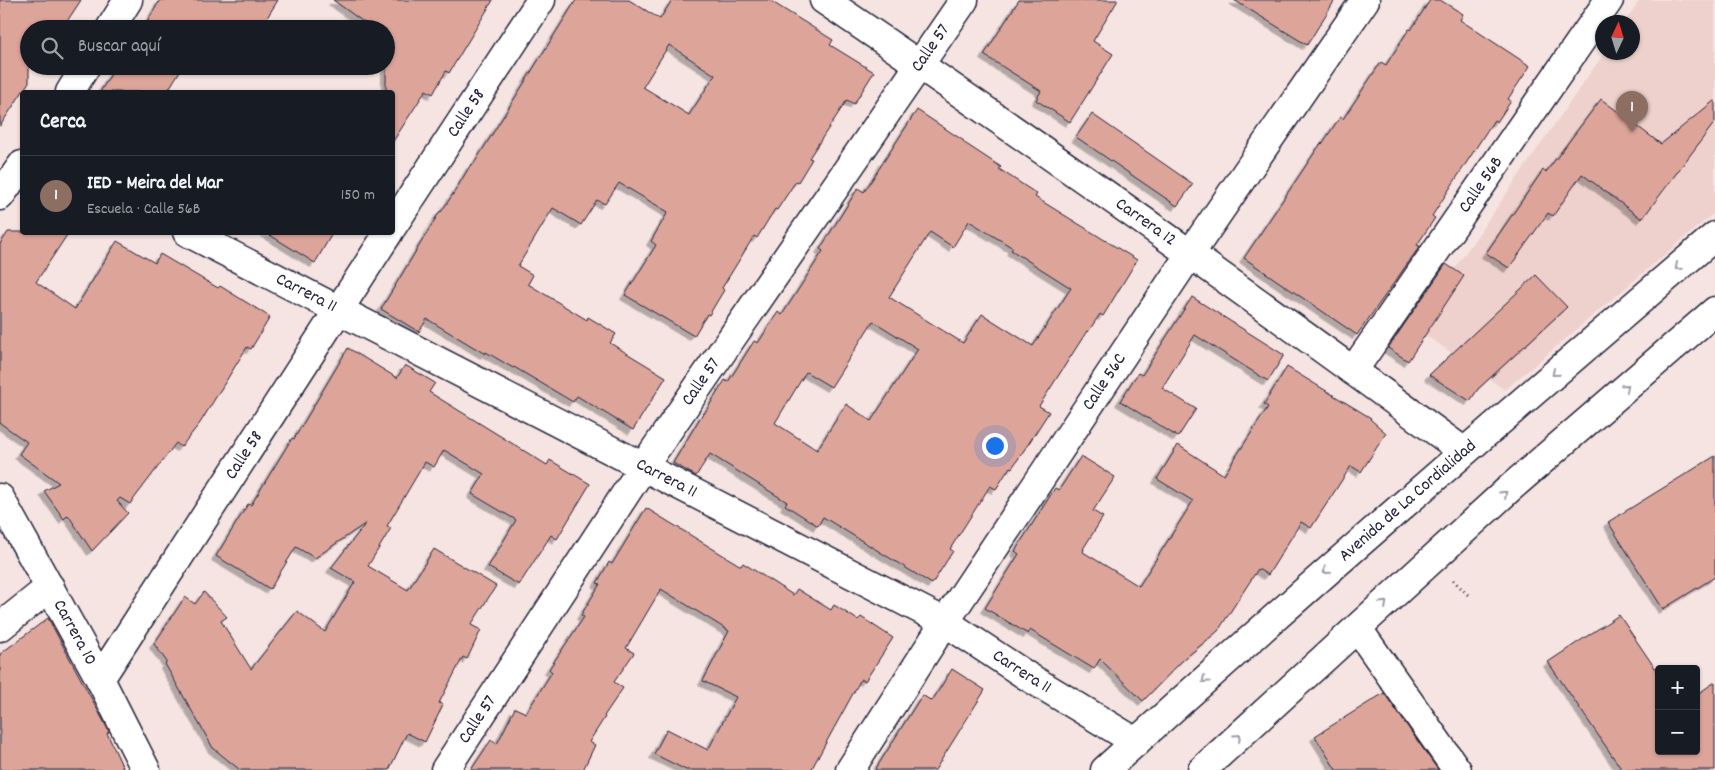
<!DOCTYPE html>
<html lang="es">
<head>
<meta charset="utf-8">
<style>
  :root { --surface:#171b24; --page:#20242c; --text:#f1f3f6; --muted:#9ea1a6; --line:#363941; --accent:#9495a2 }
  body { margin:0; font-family:Dekko,sans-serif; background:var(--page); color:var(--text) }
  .controls { position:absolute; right:15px; bottom:15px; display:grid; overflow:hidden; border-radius:5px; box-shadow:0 1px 4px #0004 }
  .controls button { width:45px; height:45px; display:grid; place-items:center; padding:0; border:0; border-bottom:1px solid var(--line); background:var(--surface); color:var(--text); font:25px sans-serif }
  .compass { position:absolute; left:1595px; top:15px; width:45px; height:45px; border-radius:50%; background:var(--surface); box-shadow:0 1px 4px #0004; rotate:4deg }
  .you { position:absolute; left:994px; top:445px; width:18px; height:18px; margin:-12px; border:4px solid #fff; border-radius:50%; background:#1a73e8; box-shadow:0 0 0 8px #1a73e833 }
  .badge { display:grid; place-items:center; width:32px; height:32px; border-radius:50%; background:var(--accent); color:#fff; font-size:16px; font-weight:700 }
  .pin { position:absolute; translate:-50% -41px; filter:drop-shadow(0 1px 2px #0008) }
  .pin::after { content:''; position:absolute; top:26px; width:18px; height:15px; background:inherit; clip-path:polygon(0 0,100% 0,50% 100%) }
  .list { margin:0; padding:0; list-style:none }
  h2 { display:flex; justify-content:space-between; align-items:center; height:65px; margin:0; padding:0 20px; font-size:21px }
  h2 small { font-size:16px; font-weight:400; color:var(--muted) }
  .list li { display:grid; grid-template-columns:32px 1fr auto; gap:15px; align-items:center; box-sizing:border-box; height:80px; padding:0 20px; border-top:1px solid var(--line) }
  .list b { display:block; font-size:19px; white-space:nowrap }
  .list p { margin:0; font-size:16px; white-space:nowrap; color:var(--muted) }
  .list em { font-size:16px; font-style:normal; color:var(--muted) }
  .icon { flex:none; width:28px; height:28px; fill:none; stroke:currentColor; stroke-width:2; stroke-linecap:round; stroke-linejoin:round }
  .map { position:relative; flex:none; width:1715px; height:770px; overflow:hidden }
  .search { position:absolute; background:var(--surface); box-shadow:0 1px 4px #0004; left:20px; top:20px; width:375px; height:55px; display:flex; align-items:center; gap:12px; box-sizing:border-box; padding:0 18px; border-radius:28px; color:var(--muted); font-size:19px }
  .panel { position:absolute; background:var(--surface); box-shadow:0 1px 4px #0004; left:20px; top:90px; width:375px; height:145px; border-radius:5px }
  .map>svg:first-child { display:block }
  .built { fill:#eed1cc }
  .building { fill:#dda49a; stroke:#22223b; fill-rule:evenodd; filter:url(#shadow) }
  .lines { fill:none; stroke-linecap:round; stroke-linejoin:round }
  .street-casing { stroke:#22223b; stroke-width:31 }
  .secondary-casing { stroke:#22223b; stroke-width:31 }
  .path { stroke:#22223b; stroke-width:3; stroke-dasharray:1 4; stroke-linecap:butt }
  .street { stroke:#fff; stroke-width:28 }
  .secondary { stroke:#fff; stroke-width:28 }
  .oneway { stroke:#9c9ca7 }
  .labels { text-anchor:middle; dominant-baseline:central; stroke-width:4.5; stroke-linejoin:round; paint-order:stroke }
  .street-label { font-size:18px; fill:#22223b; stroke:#fff }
</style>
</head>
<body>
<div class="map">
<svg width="1715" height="770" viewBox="0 0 1715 770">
  <defs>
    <filter id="shadow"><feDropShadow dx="-4.5" dy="4.5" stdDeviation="0" flood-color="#0004"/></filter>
  </defs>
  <rect width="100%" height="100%" fill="#f5e4e1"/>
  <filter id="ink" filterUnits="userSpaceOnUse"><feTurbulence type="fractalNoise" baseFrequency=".02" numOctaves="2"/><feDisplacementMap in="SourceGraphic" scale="10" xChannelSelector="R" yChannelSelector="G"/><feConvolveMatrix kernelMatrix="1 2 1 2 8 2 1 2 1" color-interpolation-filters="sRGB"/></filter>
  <g filter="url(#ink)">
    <!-- built -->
    <path class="built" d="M1640,0H1715V212L1505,390L1414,327L1604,53L1632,52V22H1625Z"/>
    <!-- building -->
    <g class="building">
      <path d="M0,0H81L62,29H29V82L0,126Z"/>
      <path d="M160,0H278L260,29H143Z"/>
      <path d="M333,0H493L449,73L446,71L433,94L426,90L392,143V92H386V29H373Z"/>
      <path d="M576,0H629L660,19L672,0H769L833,40L830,45L874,72L854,104L847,100L809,158L812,159L798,182L796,181L777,210L775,209L757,238L754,236L722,288L724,290L709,315L707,314L694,336L625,295L656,245L651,241L668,212L619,183L605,204L597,200L581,225L553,208L518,266L533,275L528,284L587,320L588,317L616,334L610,343L666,377L633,430L577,396L573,402L514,367L513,368L486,352L485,354L427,319L419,332L381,309L440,211L441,212L455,191L471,164L473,165ZM669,45L715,75L689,115L643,87Z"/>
      <path d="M1019,0H1118L1093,41L1113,54L1070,122L1036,100L1041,91L984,55Z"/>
      <path d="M1234,0H1335L1307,45Z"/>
      <path d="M1430,0H1440L1463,14L1460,20L1530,66L1508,99L1511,101L1497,122L1494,120L1432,216L1435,218L1417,245L1420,246L1357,335L1244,258L1321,143L1322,144L1340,117L1343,119L1381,62L1386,65L1409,29L1411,30Z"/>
      <path d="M116,66H183L167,92H100Z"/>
      <path d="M1601,99L1661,144L1715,100V122L1642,219L1582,174L1553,216L1548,213L1509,268L1486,253L1543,170L1546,172Z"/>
      <path d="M917,110L964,141L963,142L1001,167L999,169L1037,194L1035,197L1137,260L1103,316L1100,314L1088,332L1087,331L1039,406L1049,412L1029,443L1012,468L1010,467L996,489L990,486L950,549L953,551L932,584L823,517L818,526L785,505L787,502L710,454L696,476L673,463L703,413L704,414L725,380L728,382L754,341L758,343L778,312L782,315L823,251L820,249L858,188L864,192ZM969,221L1013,248L1011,250L1071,288L1033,346L982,314L963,343L889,297L930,232L953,247ZM873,321L918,349L871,421L846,404L817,450L775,423L806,372L831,387Z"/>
      <path d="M1092,114L1193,184L1177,206L1076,137Z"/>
      <path d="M8,232H69L36,282L75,309L117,241L155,263L160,254L218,288L220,286L270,317L251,349L247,347L200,423L181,447L176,443L130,504L120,498L117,501L128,513L92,551L68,515L64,519L44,491L59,483L19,454L27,442L0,423V244Z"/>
      <path d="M265,232H333L315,263Z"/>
      <path d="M1446,264L1464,276L1408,361L1388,348Z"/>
      <path d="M1536,275L1567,307L1478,389L1470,401L1429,375Z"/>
      <path d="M1192,297L1284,355L1268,381L1195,335L1162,388L1196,409L1178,437L1120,401L1138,373L1142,375Z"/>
      <path d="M348,348L397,378L405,365L435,383L429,392L547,465L550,460L590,484L557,539L551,535L519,585L488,567L516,520L472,494L484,474L444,450L434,467L425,462L387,526L391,528L368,566L408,590L434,549L496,586L471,625L481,630L467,659L463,657L439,703L443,705L425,742L407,733L389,770H240L213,748L165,664L167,662L154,644L185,597L195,604L204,592L227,617L221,621L251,669L297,611L325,632L355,582L331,568L366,523L315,558L296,547L270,589L216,556L248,504L251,505L292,438L294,439Z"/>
      <path d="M1287,367L1371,418L1370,419L1386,433L1361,472L1351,466L1311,528L1301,522L1268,575L1258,569L1218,631L1183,660L1143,701L1100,659L1094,669L1030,630L1028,634L985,608L1019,554L1015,551L1038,515L1055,488L1059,490L1081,456L1115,477L1093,511L1103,517L1083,549H1084L1083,552L1139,586L1193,501L1157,479L1178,445L1224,475L1268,407L1264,404Z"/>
      <path d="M1715,456V577L1663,609L1608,522Z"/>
      <path d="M646,508L741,566L743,563L793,595L797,589L831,610L834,605L858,620L861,617L893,638L865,681L861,679L811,770H686L654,754L667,729L708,750L736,697L703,681L729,631L661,589L626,648L634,653L614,682L623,688L604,716L605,717L589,742L595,745L583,770H471L491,740L497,744L515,708L526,713L552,672L549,669L584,617L581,615L600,584L597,583L609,562L612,564Z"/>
      <path d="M1619,615L1659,674V751H1696V695L1715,682V770H1622L1548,662Z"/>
      <path d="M48,618L103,720L109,732L107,733L124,770H0V654Z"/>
      <path d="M952,669L985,690L935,770H875L922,695L932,701Z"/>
      <path d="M1384,693L1438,770H1336L1315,736Z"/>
    </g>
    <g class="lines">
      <!-- street casing -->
      <g class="street-casing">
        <g id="street">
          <path id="s1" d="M824,0C1040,146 1253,297 1463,451"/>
          <path id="s2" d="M392,227L541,0"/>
          <path id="s3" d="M187,232L945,622L1027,676L1136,742"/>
          <path id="s4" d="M1353,371L1609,0"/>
          <path d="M0,627L50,587"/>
          <path d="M1358,629L1457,770"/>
          <path id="s5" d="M100,679L389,232"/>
          <path id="s6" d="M445,770L643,467L964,0"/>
          <path id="s7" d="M850,770L945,622L1190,254L1365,0"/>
        </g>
      </g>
      <!-- secondary casing -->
      <g class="secondary-casing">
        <g id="secondary">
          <path d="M110,29L128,0"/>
          <path d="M70,92L86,66"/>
          <path d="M0,196L22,165"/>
          <path id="s8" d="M0,498L100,679L146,770"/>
          <path id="s9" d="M1105,770C1305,588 1510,412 1715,236"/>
          <path d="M1202,770L1509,489L1715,311"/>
        </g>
      </g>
      <!-- path -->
      <path class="path" d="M1453,580L1468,595"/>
      <!-- street -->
      <use href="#street" class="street"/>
      <!-- secondary -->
      <use href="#secondary" class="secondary"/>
    </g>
    <!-- one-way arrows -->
    <defs><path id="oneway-chevron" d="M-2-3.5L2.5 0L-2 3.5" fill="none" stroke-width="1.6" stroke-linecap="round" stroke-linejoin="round" transform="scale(1.25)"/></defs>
    <g class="oneway">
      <use href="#oneway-chevron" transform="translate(1678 267) rotate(139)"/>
      <use href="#oneway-chevron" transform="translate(1555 373) rotate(139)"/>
      <use href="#oneway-chevron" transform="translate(1626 387) rotate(-41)"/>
      <use href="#oneway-chevron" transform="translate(1504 494) rotate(-43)"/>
      <use href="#oneway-chevron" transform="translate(1326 571) rotate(139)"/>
      <use href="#oneway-chevron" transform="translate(1384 604) rotate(-43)"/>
      <use href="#oneway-chevron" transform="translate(1205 680) rotate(138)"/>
      <use href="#oneway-chevron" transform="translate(1238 737) rotate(-42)"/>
    </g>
  </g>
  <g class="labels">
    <!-- street labels -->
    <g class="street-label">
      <text stroke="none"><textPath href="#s6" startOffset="870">Calle 57</textPath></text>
      <text stroke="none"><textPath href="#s2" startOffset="136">Calle 58</textPath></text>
      <text stroke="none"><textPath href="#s4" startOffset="226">Calle 56B</textPath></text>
      <text stroke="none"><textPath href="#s1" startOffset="391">Carrera 12</textPath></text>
      <text stroke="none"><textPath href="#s3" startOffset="134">Carrera 11</textPath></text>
      <text stroke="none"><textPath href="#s6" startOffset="465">Calle 57</textPath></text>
      <text stroke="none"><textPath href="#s7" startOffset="464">Calle 56C</textPath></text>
      <text stroke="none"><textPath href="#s5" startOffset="266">Calle 58</textPath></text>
      <text stroke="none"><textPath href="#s3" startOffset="539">Carrera 11</textPath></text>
      <text stroke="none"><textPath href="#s9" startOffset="405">Avenida de La Cordialidad</textPath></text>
      <text stroke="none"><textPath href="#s8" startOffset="154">Carrera 10</textPath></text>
      <text stroke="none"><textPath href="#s3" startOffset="944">Carrera 11</textPath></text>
      <text stroke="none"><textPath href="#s6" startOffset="60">Calle 57</textPath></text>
    </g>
  </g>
</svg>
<div class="controls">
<button>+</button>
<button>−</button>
</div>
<svg class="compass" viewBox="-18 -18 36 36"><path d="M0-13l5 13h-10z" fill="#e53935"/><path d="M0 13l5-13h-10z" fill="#9ea1a6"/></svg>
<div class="you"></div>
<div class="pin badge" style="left:1632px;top:132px;background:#8d6e63">1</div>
<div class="search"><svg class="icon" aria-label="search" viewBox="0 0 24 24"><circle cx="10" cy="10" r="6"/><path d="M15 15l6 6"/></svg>Buscar aquí</div>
<section class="panel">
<h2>Cerca<small></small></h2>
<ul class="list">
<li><span class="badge" style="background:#8d6e63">1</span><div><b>IED - Meira del Mar</b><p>Escuela · Calle 56B</p></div><em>150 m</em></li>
</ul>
</section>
</div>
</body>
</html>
